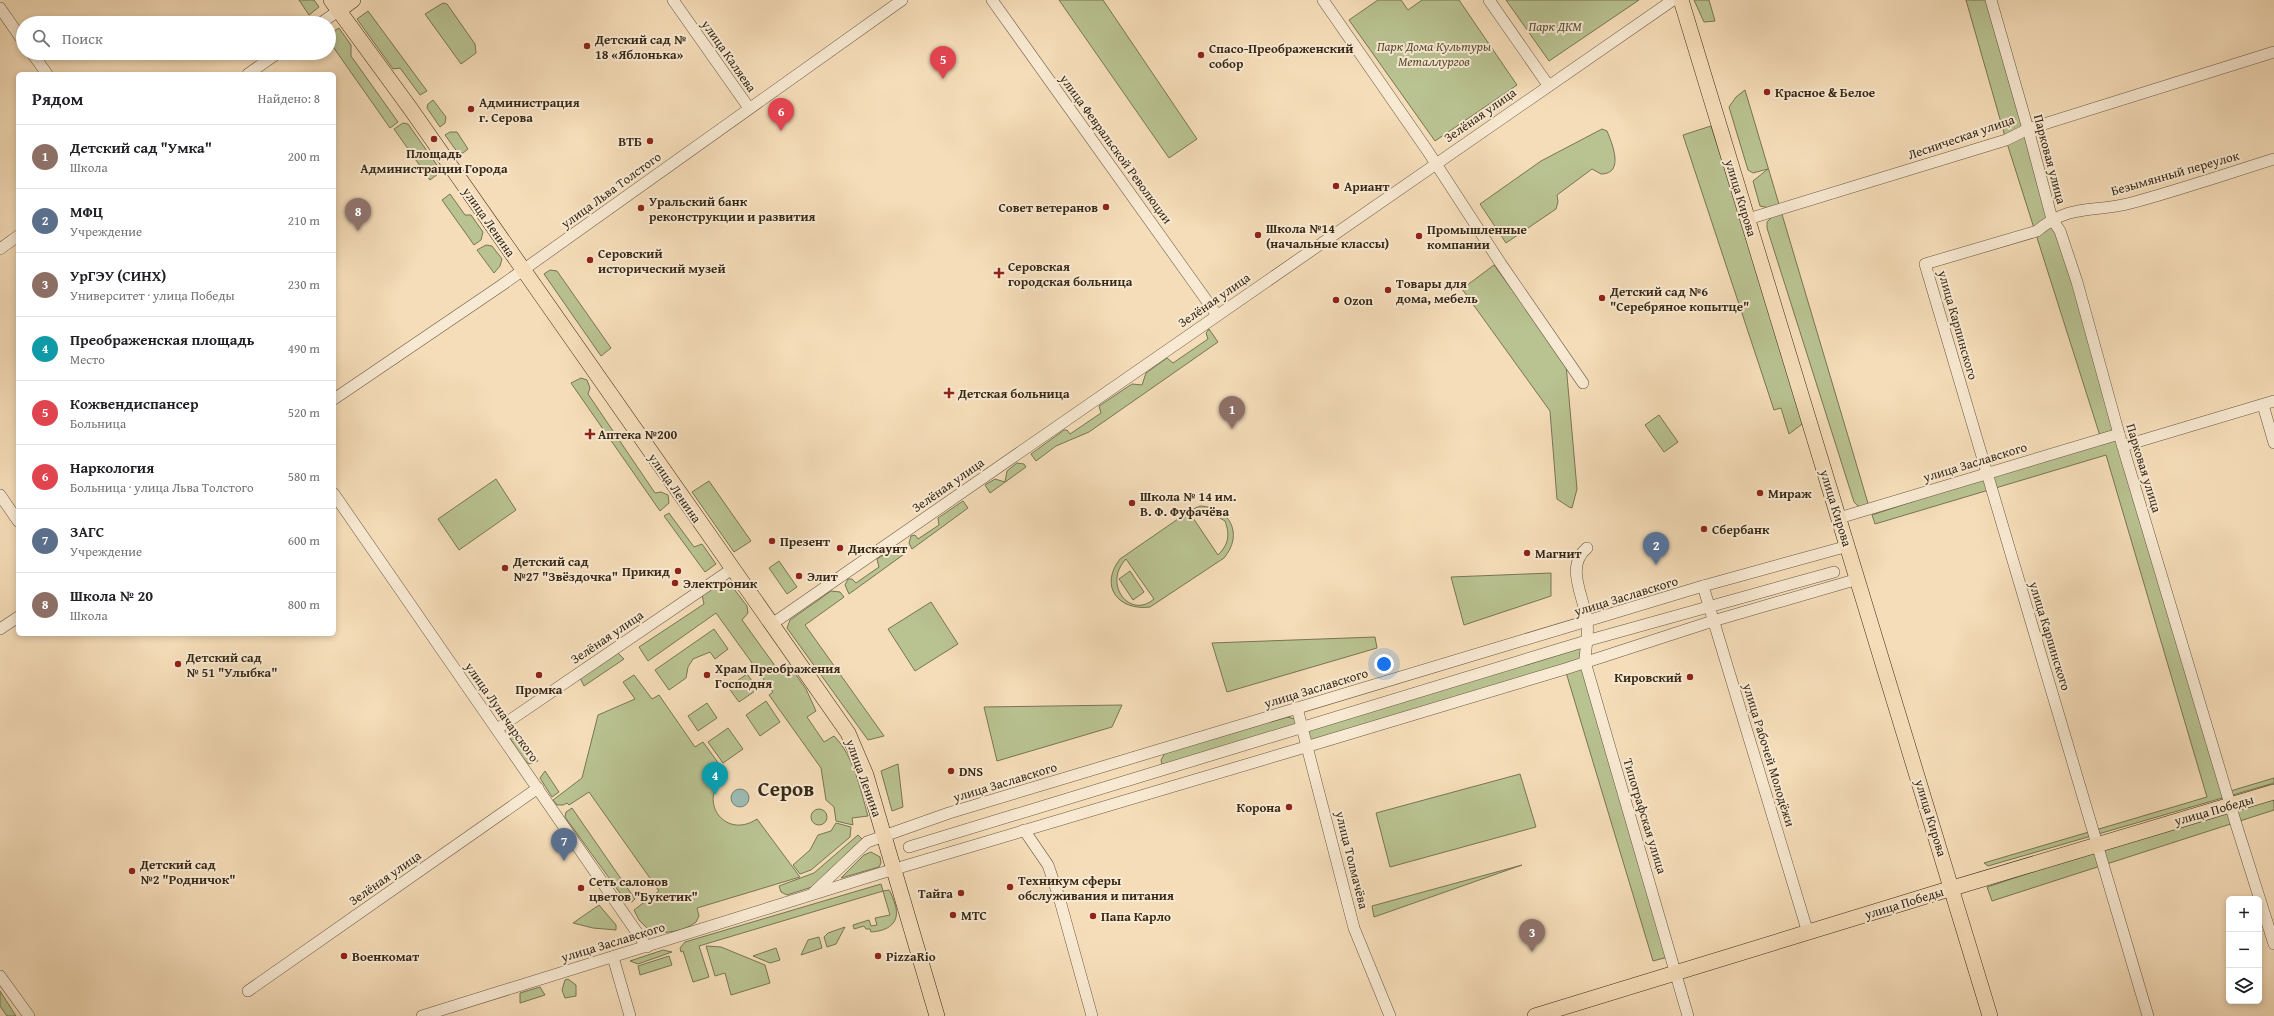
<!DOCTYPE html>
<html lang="ru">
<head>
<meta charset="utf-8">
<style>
  :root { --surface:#fff; --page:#f6f6f6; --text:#202124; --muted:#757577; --line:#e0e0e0; --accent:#8f2418 }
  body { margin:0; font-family:"Gentium Book Plus",serif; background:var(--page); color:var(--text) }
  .controls { position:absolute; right:12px; bottom:12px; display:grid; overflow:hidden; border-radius:6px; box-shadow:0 2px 6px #0003 }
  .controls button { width:36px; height:36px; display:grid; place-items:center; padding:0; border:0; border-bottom:1px solid var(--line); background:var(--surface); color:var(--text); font:20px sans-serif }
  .you { position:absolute; left:1384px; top:664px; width:14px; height:14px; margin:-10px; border:3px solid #fff; border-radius:50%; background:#1a73e8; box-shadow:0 0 0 6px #1a73e833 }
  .badge { display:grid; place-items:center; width:26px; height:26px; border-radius:50%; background:var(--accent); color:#fff; font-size:13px; font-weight:700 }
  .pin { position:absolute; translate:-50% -33px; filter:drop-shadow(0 1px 2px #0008) }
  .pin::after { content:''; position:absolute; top:21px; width:14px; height:12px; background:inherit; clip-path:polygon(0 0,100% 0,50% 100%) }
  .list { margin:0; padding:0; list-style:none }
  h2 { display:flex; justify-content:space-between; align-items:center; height:52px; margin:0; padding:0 16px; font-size:17px }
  h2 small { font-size:13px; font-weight:400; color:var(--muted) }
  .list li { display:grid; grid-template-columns:26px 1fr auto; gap:12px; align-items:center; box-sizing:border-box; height:64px; padding:0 16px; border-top:1px solid var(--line) }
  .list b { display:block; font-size:15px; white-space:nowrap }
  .list p { margin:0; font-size:13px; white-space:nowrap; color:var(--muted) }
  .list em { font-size:13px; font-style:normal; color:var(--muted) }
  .icon { flex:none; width:22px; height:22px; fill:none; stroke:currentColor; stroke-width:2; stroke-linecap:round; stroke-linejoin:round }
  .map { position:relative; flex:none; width:2274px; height:1016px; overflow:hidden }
  .search { position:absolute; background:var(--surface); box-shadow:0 2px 6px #0003; left:16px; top:16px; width:320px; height:44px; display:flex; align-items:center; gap:10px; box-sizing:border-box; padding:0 14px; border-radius:22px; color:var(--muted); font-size:15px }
  .panel { position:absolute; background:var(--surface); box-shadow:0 2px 6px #0003; left:16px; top:72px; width:320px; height:564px; border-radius:6px }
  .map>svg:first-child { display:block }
  .green { fill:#b9c291; stroke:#787553; fill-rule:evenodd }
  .water { fill:#9dbbb5; stroke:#748075 }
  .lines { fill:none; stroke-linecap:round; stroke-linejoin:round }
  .minor-casing { stroke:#66553e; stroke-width:12 }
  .major-casing { stroke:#372815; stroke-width:16 }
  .minor { stroke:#f8e9d2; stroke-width:11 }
  .major { stroke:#f5ddb9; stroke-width:15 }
  .poi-dot { fill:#8f2418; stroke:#f8e9d2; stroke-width:1.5 }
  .labels { text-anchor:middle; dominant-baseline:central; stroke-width:4; stroke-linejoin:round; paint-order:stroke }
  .park-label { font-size:13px; font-style:italic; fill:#584e34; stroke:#f8e9d2 }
  .poi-label { font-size:13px; font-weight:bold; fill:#372815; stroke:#f8e9d2; text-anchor:start }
  .street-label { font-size:13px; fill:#372815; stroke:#f8e9d2 }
  .town-label { font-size:21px; font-weight:bold; fill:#372815; stroke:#f8e9d2 }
</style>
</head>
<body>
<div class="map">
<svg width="2274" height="1016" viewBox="0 0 2274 1016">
  <rect width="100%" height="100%" fill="#f5ddb9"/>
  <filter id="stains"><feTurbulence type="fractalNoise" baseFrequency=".005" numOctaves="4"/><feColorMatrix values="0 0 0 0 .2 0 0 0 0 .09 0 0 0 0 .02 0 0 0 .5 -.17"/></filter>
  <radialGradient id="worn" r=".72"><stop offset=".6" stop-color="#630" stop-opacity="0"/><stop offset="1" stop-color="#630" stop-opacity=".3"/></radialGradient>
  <!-- green -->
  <g class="green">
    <path d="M299,0H314L319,7L309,15Z"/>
    <path d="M1059,0H1103L1197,139L1169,158Z"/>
    <path d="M1378,0H1401L1408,10L1422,0H1459L1517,85L1435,141L1349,20Z"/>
    <path d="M1506,0H1639L1549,61Z"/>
    <path d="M1694,0H1709L1715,21L1704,22Z"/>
    <path d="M1966,0H1991L2227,792L2274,778V783L1988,866L1984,863L2207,797L2106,455L1875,524L1872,515L2101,439L2006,140Z"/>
    <path d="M443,3L447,4L475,44L476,53L461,64L425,14Z"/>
    <path d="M368,11L427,91L420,95L400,68L393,69L357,19Z"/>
    <path d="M339,28L351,45V56L398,122L390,128L329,41V34Z"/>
    <path d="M1745,90L1870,510L1858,506L1854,502L1767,228V222L1779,210L1760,206L1753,181L1768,169L1753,173L1748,170L1729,107L1736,97Z"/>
    <path d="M433,100L446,117L445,123L440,127L427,108L428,104Z"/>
    <path d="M403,123L408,124L439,168L438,174L430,180L394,129Z"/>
    <path d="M1711,126L1806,421L1789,434L1781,408L1774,410L1683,135Z"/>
    <path d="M1602,129L1607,131C1612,143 1625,174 1601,174L1592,169L1557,195L1558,202L1556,209L1506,243L1480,204L1541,161Z"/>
    <path d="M450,132H457L468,149L463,153H458L445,135Z"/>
    <path d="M450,194L465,215H471L483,232L481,240L474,245L442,200Z"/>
    <path d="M486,245L492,246L502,259L500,266L494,273L477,250Z"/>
    <path d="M1494,265L1566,364L1577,489L1572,508L1569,507L1557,499L1550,411L1462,289Z"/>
    <path d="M550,270L557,271L611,348L601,356L544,274Z"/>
    <path d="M1209,329L1218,342L1089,432L1056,446L1036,461L1031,454L1064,430H1067L1070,434L1101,413L1099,406L1132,384L1142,385L1146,373L1167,358L1173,363L1208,339L1206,333Z"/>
    <path d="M581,378L587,380L590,388L588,394L655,493L661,492L668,495L669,503L660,511L571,383Z"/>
    <path d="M1659,415L1678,442L1664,452L1645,425Z"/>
    <path d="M1017,463L1024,464L1026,467L990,493L985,485L995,479L1005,482L1007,471Z"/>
    <path d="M496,479L516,510L459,550L438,519Z"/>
    <path d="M709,481L751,541L734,552L692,492Z"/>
    <path d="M963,501L968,508L912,549L909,543L911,536L915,535L918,539L939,525L938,518Z"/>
    <path d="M1200,506C1230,507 1244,534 1224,558L1150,607C1118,611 1099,586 1120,559L1191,510ZM1199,511H1208L1225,521C1230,535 1229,544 1218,555L1191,515ZM1126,559L1154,599C1130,620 1102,584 1126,559Z"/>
    <path d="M669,513L694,547L702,544L716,564L705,572L664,516Z"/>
    <path d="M901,546L907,552L849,594L845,585L848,579H852L856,583L879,567L877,559L896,547Z"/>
    <path d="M779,561L797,587L787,594L769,568Z"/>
    <path d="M1130,571L1144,592L1133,600L1119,579Z"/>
    <path d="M1551,573V596L1464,625L1451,577Z"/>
    <path d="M721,583H728L731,585L747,606L748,613L742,620L778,670L789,665L806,689L816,711L807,717L824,742L834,736C854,756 860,789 868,816L852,818L853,825L836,821L834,807L826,800L821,768L769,695L773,692L716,613L648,661L639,647L704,604L702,595Z"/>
    <path d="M831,591L840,592L844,597L805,625L884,736L868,740L787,628L790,620Z"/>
    <path d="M931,602L958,644L915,671L888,629Z"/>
    <path d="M714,629L728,649L715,659L710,652L693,659L688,667L686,678L669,690L655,670Z"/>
    <path d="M1375,637L1377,648L1227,692L1212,643Z"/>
    <path d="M1579,643L1672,956L1653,961L1565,669L1309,746L1303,728Z"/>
    <path d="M618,653L624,659L584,686L580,678Z"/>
    <path d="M747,674L758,689L739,702L728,687Z"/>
    <path d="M634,675L652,699L659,695L695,747L703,742L727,775C695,798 724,841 757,819L800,877L697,908L699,916L696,922C685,931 665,934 651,932L639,920L634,910L659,891L589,792L569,805L567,803L563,805H557L553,800L582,778L598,715L635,699L623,682Z"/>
    <path d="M766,701L780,722L760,736L746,715Z"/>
    <path d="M707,703L717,718L698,731L688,716Z"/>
    <path d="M1122,705L1112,727L997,761L984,707Z"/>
    <path d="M1287,717L1295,719L1300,729L1163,769L1161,760L1165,753Z"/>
    <path d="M513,725L538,761L529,764C521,759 510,741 508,731Z"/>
    <path d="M728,728L743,749L723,763L708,742Z"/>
    <path d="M898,764L903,807L892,811L881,771Z"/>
    <path d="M545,771L559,792L552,797L540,778Z"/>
    <path d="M1520,774L1536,827L1390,867L1376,813Z"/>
    <path d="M2274,798V810L1992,901L1987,887L2081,856Z"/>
    <path d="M572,808L635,899L632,902L625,900L565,817L566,812Z"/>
    <circle cx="819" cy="817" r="8"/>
    <path d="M836,823L851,827L850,837L811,870L800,874L793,865L810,850L818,835L831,831Z"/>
    <path d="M858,835L862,839L812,887L787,895L781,892L779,886L814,873Z"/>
    <path d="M871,852L880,857L881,863L879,867L841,878L864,855Z"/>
    <path d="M1522,865L1374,917L1372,906Z"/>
    <path d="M881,884L883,891L889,890C892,894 893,899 895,904C901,923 888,931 871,932L870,929H866L864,926L854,929L853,925L869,920L871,926L877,925L875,918L890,915L883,891L699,946L709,977L693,982L683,951L681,952L680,948L685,942Z"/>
    <path d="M599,905L616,925V930L593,928L573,923Z"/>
    <path d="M845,927L836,944L827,947L824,937L828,933Z"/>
    <path d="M819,937L822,948L801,955L808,940Z"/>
    <path d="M706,946L721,947L765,965L770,983L731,995L725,973L715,976Z"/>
    <path d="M776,948L780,960L770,963L753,956Z"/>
    <path d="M663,950L672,952L638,964L630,961Z"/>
    <path d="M669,956L672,965L640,975L638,966Z"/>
    <path d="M568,979L576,985V996L565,998L562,990L565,980Z"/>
    <path d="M540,987L545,995L520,1003V993Z"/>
    <path d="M0,991L16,1016H7L0,1006Z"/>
  </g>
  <!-- water -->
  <circle class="water" cx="740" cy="798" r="9"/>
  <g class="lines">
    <!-- minor casing -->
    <g class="minor-casing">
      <g id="minor">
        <path d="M673,0L749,108"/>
        <path d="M992,0L1217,315"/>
        <path d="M1323,0L1427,150L1501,264L1583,383"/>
        <path d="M1489,0L1548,85"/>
        <path d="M1991,0L2028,129L2052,219L2060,231L2077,282L2119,434L2236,824L2274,944"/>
        <path d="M0,8L23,41"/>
        <path d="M321,23L338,11"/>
        <path d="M32,53L47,74"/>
        <path d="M248,74L278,53"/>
        <path d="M1748,219L2006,140L2028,129L2274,52"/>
        <path d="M0,249L18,236"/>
        <path d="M334,399L502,285L902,0"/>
        <path d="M2263,405L2274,443"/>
        <path d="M2123,446L2274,401"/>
        <path d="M334,494L647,947"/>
        <path d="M0,495L18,521"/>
        <path d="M1839,518L2119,434"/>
        <path d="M1587,548C1564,567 1585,598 1587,622C1589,635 1585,650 1585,662L1688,1016"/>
        <path d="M1703,586L1808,933"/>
        <path d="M772,624L1673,0"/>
        <path d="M0,629L18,617"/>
        <path d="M1297,708L1354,928L1390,1016"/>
        <path d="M497,729L732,569"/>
        <path d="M1024,830L1048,865L1059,897L1092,1016"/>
        <path d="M909,847L1586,641L1834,572"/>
        <path d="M813,893L867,842L949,813L1703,586L1848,546"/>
        <path d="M613,957L630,1016"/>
        <path d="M0,976L29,1016"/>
        <path d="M248,991L538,788"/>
        <path d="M422,1016L878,874L1309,746L1565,669L1713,621L1858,579"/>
        <path d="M2148,1016C2076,765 1997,515 1925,264L2037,231C2070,203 2093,213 2131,203C2179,190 2226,174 2274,159"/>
      </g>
    </g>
    <!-- major casing -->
    <g class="major-casing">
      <g id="major">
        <path d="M331,0L410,108L848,733L866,775L937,1016"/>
        <path d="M1681,0L1990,1016"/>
        <path d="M338,11L353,0"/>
        <path d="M1535,1016L1936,893L2274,792"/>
      </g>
    </g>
    <!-- minor -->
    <use href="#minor" class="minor"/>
    <!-- major -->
    <use href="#major" class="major"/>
  </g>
  <!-- markers -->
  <g class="poi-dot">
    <circle cx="587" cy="46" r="4"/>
    <circle cx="1201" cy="55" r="4"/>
    <circle cx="1767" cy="92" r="4"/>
    <circle cx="471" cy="109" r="4"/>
    <circle cx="434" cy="139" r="4"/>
    <circle cx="650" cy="141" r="4"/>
    <circle cx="1336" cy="186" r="4"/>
    <circle cx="1106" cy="207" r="4"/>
    <circle cx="641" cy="208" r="4"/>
    <circle cx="1258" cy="235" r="4"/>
    <circle cx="1419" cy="236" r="4"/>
    <circle cx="590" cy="260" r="4"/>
    <path d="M997 267h4v4h4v4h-4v4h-4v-4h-4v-4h4z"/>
    <circle cx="1388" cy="290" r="4"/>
    <circle cx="1602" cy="298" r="4"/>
    <circle cx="1336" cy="300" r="4"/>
    <path d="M947 387h4v4h4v4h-4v4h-4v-4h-4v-4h4z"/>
    <path d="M588 428h4v4h4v4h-4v4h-4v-4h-4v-4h4z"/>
    <circle cx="1760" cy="493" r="4"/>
    <circle cx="1132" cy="503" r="4"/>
    <circle cx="1704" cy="529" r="4"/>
    <circle cx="772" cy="541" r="4"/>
    <circle cx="840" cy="548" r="4"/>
    <circle cx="1527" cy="553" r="4"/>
    <circle cx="505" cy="568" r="4"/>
    <circle cx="678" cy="571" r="4"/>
    <circle cx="799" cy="576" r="4"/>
    <circle cx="675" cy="583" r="4"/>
    <circle cx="178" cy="664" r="4"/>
    <circle cx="539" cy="675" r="4"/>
    <circle cx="707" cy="675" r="4"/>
    <circle cx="1690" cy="677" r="4"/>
    <circle cx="951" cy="771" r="4"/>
    <circle cx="1289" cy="807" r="4"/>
    <circle cx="132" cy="871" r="4"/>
    <circle cx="1010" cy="887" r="4"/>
    <circle cx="581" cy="888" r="4"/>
    <circle cx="961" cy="893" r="4"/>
    <circle cx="953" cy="915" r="4"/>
    <circle cx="1093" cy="916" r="4"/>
    <circle cx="344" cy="956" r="4"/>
    <circle cx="878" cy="956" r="4"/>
  </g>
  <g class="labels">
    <!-- park labels -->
    <g class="park-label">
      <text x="1555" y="26">Парк ДКМ</text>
      <text x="1434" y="46">Парк Дома Культуры<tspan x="1434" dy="15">Металлургов</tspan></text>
    </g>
    <!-- poi labels -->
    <g class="poi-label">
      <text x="595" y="39">Детский сад №<tspan x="595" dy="15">18 «Яблонька»</tspan></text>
      <text x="1209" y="48">Спасо-Преображенский<tspan x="1209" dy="15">собор</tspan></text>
      <text x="1775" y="92">Красное &amp; Белое</text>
      <text x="479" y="102">Администрация<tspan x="479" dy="15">г. Серова</tspan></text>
      <text x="642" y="141" text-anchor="end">ВТБ</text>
      <text x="434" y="153" text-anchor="middle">Площадь<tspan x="434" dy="15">Администрации Города</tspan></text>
      <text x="1344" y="186">Ариант</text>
      <text x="649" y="201">Уральский банк<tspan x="649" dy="15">реконструкции и развития</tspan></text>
      <text x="1098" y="207" text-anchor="end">Совет ветеранов</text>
      <text x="1266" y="228">Школа №14<tspan x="1266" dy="15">(начальные классы)</tspan></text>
      <text x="1427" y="229">Промышленные<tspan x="1427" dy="15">компании</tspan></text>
      <text x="598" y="253">Серовский<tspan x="598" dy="15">исторический музей</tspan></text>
      <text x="1008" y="266">Серовская<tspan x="1008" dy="15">городская больница</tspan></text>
      <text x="1396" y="283">Товары для<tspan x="1396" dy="15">дома, мебель</tspan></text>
      <text x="1610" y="291">Детский сад №6<tspan x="1610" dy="15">"Серебряное копытце"</tspan></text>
      <text x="1344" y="300">Ozon</text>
      <text x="958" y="393">Детская больница</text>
      <text x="598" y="434">Аптека №200</text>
      <text x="1768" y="493">Мираж</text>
      <text x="1140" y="496">Школа № 14 им.<tspan x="1140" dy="15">В. Ф. Фуфачёва</tspan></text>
      <text x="1712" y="529">Сбербанк</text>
      <text x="780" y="541">Презент</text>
      <text x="848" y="548">Дискаунт</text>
      <text x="1535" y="553">Магнит</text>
      <text x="513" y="561">Детский сад<tspan x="513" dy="15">№27 "Звёздочка"</tspan></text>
      <text x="670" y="571" text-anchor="end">Прикид</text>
      <text x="807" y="576">Элит</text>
      <text x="683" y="583">Электроник</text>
      <text x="186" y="657">Детский сад<tspan x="186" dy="15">№ 51 "Улыбка"</tspan></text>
      <text x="715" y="668">Храм Преображения<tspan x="715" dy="15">Господня</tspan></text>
      <text x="1682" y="677" text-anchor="end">Кировский</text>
      <text x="539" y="689" text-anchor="middle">Промка</text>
      <text x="959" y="771">DNS</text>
      <text x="1281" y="807" text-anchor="end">Корона</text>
      <text x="140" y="864">Детский сад<tspan x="140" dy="15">№2 "Родничок"</tspan></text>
      <text x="1018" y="880">Техникум сферы<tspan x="1018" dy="15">обслуживания и питания</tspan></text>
      <text x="589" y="881">Сеть салонов<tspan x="589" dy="15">цветов "Букетик"</tspan></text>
      <text x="953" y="893" text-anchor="end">Тайга</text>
      <text x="961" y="915">МТС</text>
      <text x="1101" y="916">Папа Карло</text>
      <text x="352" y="956">Военкомат</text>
      <text x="886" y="956">PizzaRio</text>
    </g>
    <!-- street labels -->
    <g class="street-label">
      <text transform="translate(729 56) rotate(55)">улица Каляева</text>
      <text transform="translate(1480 115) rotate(-35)">Зелёная улица</text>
      <text transform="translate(1961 137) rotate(-19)">Лесническая улица</text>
      <text transform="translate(1116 149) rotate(54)">улица Февральской Революции</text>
      <text transform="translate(2050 159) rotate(75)">Парковая улица</text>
      <text transform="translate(2175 173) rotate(-16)">Безымянный переулок</text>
      <text transform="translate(611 190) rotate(-36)">улица Льва Толстого</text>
      <text transform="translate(1741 198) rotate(73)">улица Кирова</text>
      <text transform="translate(489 222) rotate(55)">улица Ленина</text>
      <text transform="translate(1214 300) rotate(-35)">Зелёная улица</text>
      <text transform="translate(1958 325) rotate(74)">улица Карпинского</text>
      <text transform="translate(1975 462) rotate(-17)">улица Заславского</text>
      <text transform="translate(2144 468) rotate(73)">Парковая улица</text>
      <text transform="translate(948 485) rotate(-35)">Зелёная улица</text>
      <text transform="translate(675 488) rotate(55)">улица Ленина</text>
      <text transform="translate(1836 508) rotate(73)">улица Кирова</text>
      <text transform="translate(1626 596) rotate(-17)">улица Заславского</text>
      <text transform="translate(2050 636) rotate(73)">улица Карпинского</text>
      <text transform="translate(607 637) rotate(-34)">Зелёная улица</text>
      <text transform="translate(1316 688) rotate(-17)">улица Заславского</text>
      <text transform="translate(502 712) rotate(55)">улица Луначарского</text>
      <text transform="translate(1769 755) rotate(73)">улица Рабочей Молодёжи</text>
      <text transform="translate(864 778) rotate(70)">улица Ленина</text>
      <text transform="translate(1005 782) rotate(-17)">улица Заславского</text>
      <text transform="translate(2214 810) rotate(-16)">улица Победы</text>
      <text transform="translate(1645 816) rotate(73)">Типографская улица</text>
      <text transform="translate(1931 818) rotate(73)">улица Кирова</text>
      <text transform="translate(1352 860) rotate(76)">улица Толмачёва</text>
      <text transform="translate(385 878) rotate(-35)">Зелёная улица</text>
      <text transform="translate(1904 903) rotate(-17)">улица Победы</text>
      <text transform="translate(613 942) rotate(-17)">улица Заславского</text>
    </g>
    <!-- town labels -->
    <g class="town-label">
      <text x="786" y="788">Серов</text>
    </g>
  </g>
  <rect width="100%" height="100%" filter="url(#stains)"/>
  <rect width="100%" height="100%" fill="url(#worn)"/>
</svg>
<div class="controls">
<button>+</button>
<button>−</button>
<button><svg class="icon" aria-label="layers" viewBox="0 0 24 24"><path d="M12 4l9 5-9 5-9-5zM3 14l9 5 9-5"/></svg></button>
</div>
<div class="you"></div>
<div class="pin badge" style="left:1232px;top:429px;background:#8d6e63">1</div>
<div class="pin badge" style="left:1656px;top:565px;background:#5c6f8a">2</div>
<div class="pin badge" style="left:1532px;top:952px;background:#8d6e63">3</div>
<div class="pin badge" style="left:715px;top:795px;background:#0f9aa8">4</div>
<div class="pin badge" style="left:943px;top:79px;background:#e0444e">5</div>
<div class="pin badge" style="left:781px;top:131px;background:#e0444e">6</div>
<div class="pin badge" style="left:564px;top:861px;background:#5c6f8a">7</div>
<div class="pin badge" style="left:358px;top:231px;background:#8d6e63">8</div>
<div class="search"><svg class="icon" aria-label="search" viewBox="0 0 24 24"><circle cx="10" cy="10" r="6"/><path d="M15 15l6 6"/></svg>Поиск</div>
<section class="panel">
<h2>Рядом<small>Найдено: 8</small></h2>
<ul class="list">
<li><span class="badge" style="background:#8d6e63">1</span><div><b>Детский сад &quot;Умка&quot;</b><p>Школа</p></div><em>200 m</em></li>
<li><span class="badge" style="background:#5c6f8a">2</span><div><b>МФЦ</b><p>Учреждение</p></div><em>210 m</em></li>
<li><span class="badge" style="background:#8d6e63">3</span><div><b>УрГЭУ (СИНХ)</b><p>Университет · улица Победы</p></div><em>230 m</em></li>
<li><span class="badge" style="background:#0f9aa8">4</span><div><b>Преображенская площадь</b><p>Место</p></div><em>490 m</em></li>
<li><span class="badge" style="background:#e0444e">5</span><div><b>Кожвендиспансер</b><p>Больница</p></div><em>520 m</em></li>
<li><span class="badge" style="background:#e0444e">6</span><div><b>Наркология</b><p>Больница · улица Льва Толстого</p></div><em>580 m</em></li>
<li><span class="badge" style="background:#5c6f8a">7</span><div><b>ЗАГС</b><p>Учреждение</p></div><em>600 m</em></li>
<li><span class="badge" style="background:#8d6e63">8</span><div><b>Школа № 20</b><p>Школа</p></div><em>800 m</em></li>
</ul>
</section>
</div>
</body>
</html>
